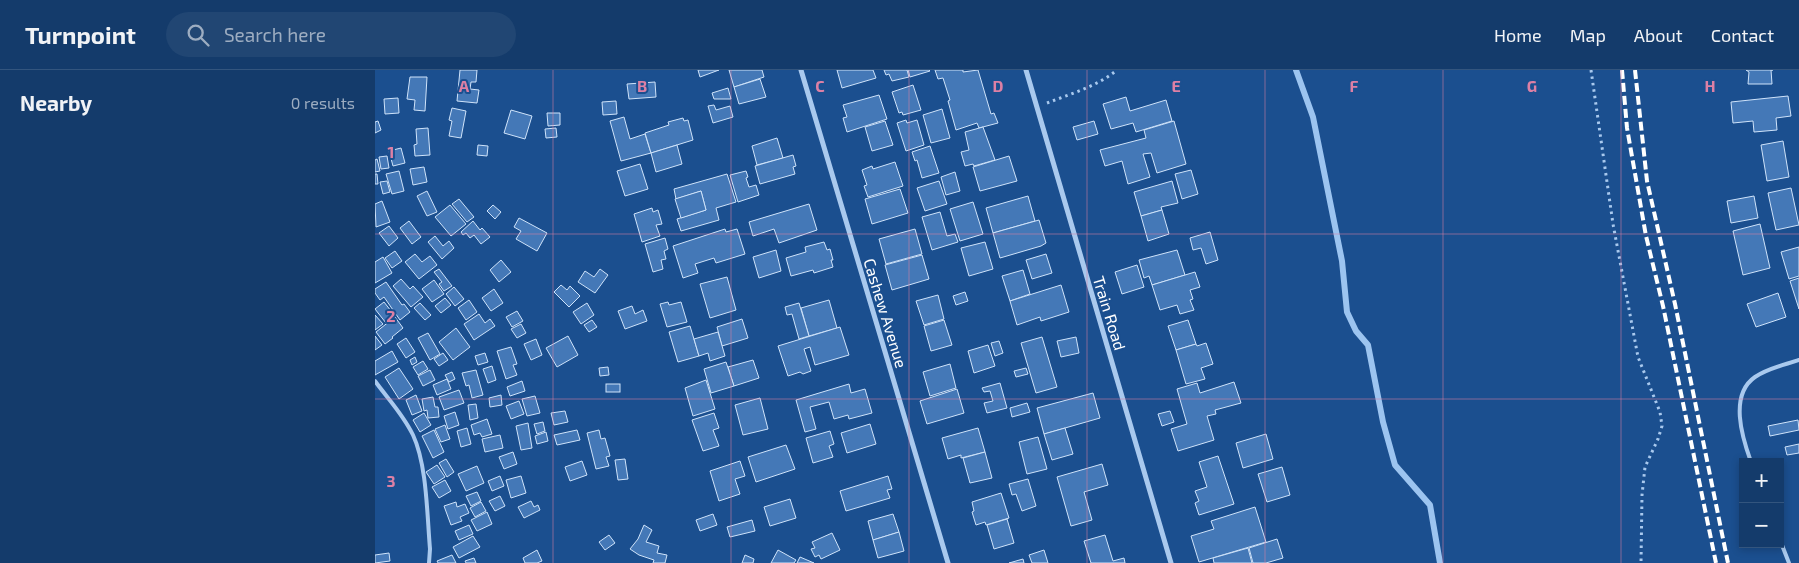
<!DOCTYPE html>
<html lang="en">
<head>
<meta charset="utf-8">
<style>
  :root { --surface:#143b6b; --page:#214673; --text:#f1f3f6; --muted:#9dadc1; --line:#33557e }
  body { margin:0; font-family:"Exo 2",sans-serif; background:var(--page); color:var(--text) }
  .controls { position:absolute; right:15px; bottom:15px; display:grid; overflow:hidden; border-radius:0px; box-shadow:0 2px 8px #0003 }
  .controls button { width:45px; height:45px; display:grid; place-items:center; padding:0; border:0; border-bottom:1px solid var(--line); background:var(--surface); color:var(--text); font:25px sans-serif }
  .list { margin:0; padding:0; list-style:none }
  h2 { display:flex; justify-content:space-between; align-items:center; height:65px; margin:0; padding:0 20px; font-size:21px }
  h2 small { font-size:16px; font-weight:400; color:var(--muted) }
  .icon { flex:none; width:28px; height:28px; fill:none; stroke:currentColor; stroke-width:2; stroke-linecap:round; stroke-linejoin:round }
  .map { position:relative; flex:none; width:1424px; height:493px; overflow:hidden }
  header { display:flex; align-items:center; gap:30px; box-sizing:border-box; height:70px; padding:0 25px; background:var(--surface); border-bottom:1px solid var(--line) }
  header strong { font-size:24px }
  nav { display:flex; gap:28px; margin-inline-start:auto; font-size:18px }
  .search { width:350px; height:45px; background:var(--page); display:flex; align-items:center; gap:12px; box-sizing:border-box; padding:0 18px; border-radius:28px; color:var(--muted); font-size:19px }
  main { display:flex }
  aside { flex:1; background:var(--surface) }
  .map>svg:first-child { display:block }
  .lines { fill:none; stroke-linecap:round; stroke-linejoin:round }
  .stream { stroke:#9cc4f0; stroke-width:6 }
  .building { fill:#4478b7; stroke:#cfe3fa }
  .path { stroke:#a9c9ee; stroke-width:3; stroke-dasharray:2.5 4; stroke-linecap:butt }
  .service { stroke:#a9c9ee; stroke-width:4 }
  .minor { stroke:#a9c9ee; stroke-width:5 }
  .rail { stroke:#fff; stroke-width:4; stroke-dasharray:9 4; stroke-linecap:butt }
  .grid { fill:none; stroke:#dd80a5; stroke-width:1; stroke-opacity:0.55 }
  .labels { text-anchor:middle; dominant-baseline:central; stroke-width:4; stroke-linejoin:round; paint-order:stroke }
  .street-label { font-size:16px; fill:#fff; stroke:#1b4f8f }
  .grid-label { font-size:16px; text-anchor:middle; font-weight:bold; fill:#dd80a5; stroke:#1b4f8f; stroke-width:4; stroke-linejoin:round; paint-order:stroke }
</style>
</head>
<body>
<header>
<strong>Turnpoint</strong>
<div class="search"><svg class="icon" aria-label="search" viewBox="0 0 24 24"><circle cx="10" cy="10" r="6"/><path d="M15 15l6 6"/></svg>Search here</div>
<nav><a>Home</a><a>Map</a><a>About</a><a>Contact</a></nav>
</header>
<main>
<aside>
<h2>Nearby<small>0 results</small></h2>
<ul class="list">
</ul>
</aside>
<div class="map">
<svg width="1424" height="493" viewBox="0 0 1424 493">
  <rect width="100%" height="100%" fill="#1b4f8f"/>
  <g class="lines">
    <!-- stream -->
    <path class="stream" d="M921,0L938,47L967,191L972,242L981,261L993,275L1008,352L1020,395L1055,435L1065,493"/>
  </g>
  <!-- building -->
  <g class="building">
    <path d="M85,0H102L101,12H96L95,19L104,20L102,33L82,31Z"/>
    <path d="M323,0H344L325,7Z"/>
    <path d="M354,0H387L389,7L359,17Z"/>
    <path d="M462,0H498L501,8L467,18Z"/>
    <path d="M509,0H532L534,7L517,11L514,4L511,5Z"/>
    <path d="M533,0H554L555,1L535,7Z"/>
    <path d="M560,0H588V2L603,0L616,44L619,43L623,53L604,58L602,53L581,60L573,31L575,30L568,8L563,9Z"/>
    <path d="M1371,0H1398H1396L1397,14H1373L1374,2Z"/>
    <path d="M35,7H52L50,41L39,40L40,30L32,29Z"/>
    <path d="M385,9L391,27L364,34L359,17Z"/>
    <path d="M280,12L281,27L254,29L252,14Z"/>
    <path d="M538,15L546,40L528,45L527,42L524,43L517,22Z"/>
    <path d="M353,18L356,29H339L337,23Z"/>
    <path d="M504,25L512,49L472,62L468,48L472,47L468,35Z"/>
    <path d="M1413,26L1416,46L1401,48L1402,60L1379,62L1378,51L1358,53L1356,32Z"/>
    <path d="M751,27L755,41L791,30L797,51L761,62L758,53L736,59L728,34Z"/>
    <path d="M23,28L24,43L10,44L9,29Z"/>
    <path d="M241,31L242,44L228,45L227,32Z"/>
    <path d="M339,35L341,40L355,36L358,47L338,53L333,36Z"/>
    <path d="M77,38L91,41L86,68L74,66L77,51L74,50Z"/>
    <path d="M567,39L575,68L556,73L548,45Z"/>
    <path d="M136,40L157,46L150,69L129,63Z"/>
    <path d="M172,43H185V55L173,56Z"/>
    <path d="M249,47L255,69L270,64L276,83L246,91L235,51Z"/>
    <path d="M308,48L309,51L313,50L318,70L276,83L270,63L294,55L293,52Z"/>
    <path d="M531,50L532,53L542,50L549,75L531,81L522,53Z"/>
    <path d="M3,51L6,60L0,63V52Z"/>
    <path d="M510,51L518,75L497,81L490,57Z"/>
    <path d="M719,51L723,64L702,70L698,57Z"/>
    <path d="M799,51L811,94L782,103L776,83L768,84L775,107L753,114L747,91L730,96L725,80L771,68L769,60Z"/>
    <path d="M608,57L620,90L599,96L598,94L590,96L586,82L594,80L590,62Z"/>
    <path d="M53,58L55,85L40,86L39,75L42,74L41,59Z"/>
    <path d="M181,58L182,67L171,68L170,59Z"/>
    <path d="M402,68L408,88L382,95L377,76Z"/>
    <path d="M1408,71L1414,107L1392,111L1386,75Z"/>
    <path d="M103,75L113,76L112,86L102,85Z"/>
    <path d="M302,75L307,94L281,102L276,83Z"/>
    <path d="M555,76L564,103L547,108L542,90L540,91L537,82Z"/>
    <path d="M26,78L30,93L18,96L14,81Z"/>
    <path d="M418,85L421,96L418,97L420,104L385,114L380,96Z"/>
    <path d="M12,86L14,98L6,99L4,87Z"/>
    <path d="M634,86L642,111L605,121L598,97Z"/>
    <path d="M2,89L5,101L0,102V90Z"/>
    <path d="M520,92L528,116L493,127L489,116L492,115L487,100L497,96L498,99Z"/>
    <path d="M265,94L273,119L250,126L242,101Z"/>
    <path d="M49,97L52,112L38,115L35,99Z"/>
    <path d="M816,100L823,124L807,129L800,104Z"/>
    <path d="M24,101L29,121L17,124L11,104Z"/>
    <path d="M371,101L373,107L371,108L374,117L381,115L384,125L363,132L355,105Z"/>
    <path d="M580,102L585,121L571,125L566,107Z"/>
    <path d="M0,104H2L3,114H0Z"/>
    <path d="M352,104L361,132L341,138L344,150L306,161L302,149L331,140L326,121L301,129L299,119Z"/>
    <path d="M12,111L15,122L8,124L5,112Z"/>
    <path d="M564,111L572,134L550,141L542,118Z"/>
    <path d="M797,111L803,133L786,137L787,140L766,146L759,122Z"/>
    <path d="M1416,118L1424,155L1401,160L1393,123Z"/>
    <path d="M525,119L533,143L497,154L490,129Z"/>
    <path d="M52,121L62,142L52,146L42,126Z"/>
    <path d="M326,121L331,140L306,148L300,129Z"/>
    <path d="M653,126L660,151L618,163L611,138Z"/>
    <path d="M1379,126L1383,148L1356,153L1352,131Z"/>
    <path d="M84,129L99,147L92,152L77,134Z"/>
    <path d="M7,131L15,152L1,157L0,134Z"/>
    <path d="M598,132L608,164L585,171L575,139Z"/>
    <path d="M434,134L442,160L404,173L399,159L378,166L374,152Z"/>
    <path d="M75,135L91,154L76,166L60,147Z"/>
    <path d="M118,135L126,142L120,149L112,141Z"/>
    <path d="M277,138L278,142L283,140L287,154L281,155L285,166L267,172L259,144Z"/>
    <path d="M787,140L794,164L773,171L766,146Z"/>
    <path d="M565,142L572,166L580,164L583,172L557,180L547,147Z"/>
    <path d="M144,148L172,163L162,181L141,169L146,161L139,157Z"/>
    <path d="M664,150L671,173L666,176L625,188L618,163Z"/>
    <path d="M34,151L46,167L37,174L25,158Z"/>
    <path d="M98,151L105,160L107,158L115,167L106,174L99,165L95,168L91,163L88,165L86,162Z"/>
    <path d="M1385,154L1395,198L1368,205L1358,161Z"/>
    <path d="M14,156L23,168L14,176L4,163Z"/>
    <path d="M350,159L351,162L362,159L370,184L341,193L339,188L320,194L323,203L308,208L298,176Z"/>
    <path d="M540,159L547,184L511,194L504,169Z"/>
    <path d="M835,162L843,190L831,194L826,178L818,180L815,168Z"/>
    <path d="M60,166L68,176L74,171L79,178L67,189L53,172Z"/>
    <path d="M290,168L293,179L289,181L291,189L286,190L288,199L278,202L270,174Z"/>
    <path d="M449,172L452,180L455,179L458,190H456L458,197L439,203L438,200L416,206L411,188L431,182L430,177Z"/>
    <path d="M610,172L618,199L594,206L586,178Z"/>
    <path d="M1424,177V206L1414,209L1406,182Z"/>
    <path d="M401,180L406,201L384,208L378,187Z"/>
    <path d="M802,180L810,205L777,215L774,206L769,208L764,190Z"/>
    <path d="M20,181L27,191L17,198L10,188Z"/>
    <path d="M40,184L47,192L55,186L62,195L44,209L30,192Z"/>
    <path d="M671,184L677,203L657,209L651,190Z"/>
    <path d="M547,185L554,209L517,220L510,195Z"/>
    <path d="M8,187L17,203L0,213V192Z"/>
    <path d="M126,190L136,202L124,212L115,200Z"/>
    <path d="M762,195L769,217L747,224L740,202Z"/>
    <path d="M64,199L77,216L69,221L64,214L67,212L59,202Z"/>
    <path d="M225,199L233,205L220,223L203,212L210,201L219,207Z"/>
    <path d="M648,200L655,224L635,231L627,206Z"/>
    <path d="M820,202L825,217L815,220L818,229L815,230L819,240L805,244L802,235L785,240L777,215Z"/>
    <path d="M352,207L361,240L335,248L325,214Z"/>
    <path d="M1424,208V239L1415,211Z"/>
    <path d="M26,209L35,219L38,216L48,227L36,237L18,216Z"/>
    <path d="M59,210L69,224L57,232L47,219Z"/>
    <path d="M11,212L27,235L29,234L35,242L25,250L9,227L5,230L0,223V219Z"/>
    <path d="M186,215L192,220L195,216L205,226L194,237L179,222Z"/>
    <path d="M686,215L694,242L666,251L665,247L642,255L635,231Z"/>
    <path d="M79,217L89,229L80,236L71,224Z"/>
    <path d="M119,219L128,233L116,241L107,228Z"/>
    <path d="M590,222L593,231L581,235L578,226Z"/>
    <path d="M1403,223L1411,247L1381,257L1372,234Z"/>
    <path d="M563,225L569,249L549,255L541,231Z"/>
    <path d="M70,228L76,235L66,243L60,236Z"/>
    <path d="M94,230L102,242L91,250L83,238Z"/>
    <path d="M454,230L462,258L434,266L426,238Z"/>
    <path d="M9,232L20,246L11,253L0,239Z"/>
    <path d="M293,232L294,235L306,232L312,252L292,257L285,234Z"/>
    <path d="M45,233L56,245L50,250L39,238Z"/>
    <path d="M212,233L219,245L206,254L198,242Z"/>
    <path d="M424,233L434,266L424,269L417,244L412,245L410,237Z"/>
    <path d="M257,236L260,244L268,240L272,251L250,259L243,241Z"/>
    <path d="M142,241L148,251L137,257L131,247Z"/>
    <path d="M104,244L110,253L115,249L120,256L99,270L89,254Z"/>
    <path d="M0,245L8,254L0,260Z"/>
    <path d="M20,247L28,258L17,267L18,268L10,274L1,262Z"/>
    <path d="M367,249L373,268L347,276L342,257Z"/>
    <path d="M217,250L222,257L214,262L209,255Z"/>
    <path d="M569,250L577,275L556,281L549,256Z"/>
    <path d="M813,250L821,274L801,280L793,256Z"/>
    <path d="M146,254L151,263L142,268L136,259Z"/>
    <path d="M315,256L324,286L303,292L294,262Z"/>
    <path d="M465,257L474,285L440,295L435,277L429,279L436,301L428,304L425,302L413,306L403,276Z"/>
    <path d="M81,258L95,277L78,290L64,272Z"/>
    <path d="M343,262L350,286L335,291L333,283L324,286L319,269Z"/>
    <path d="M53,263L65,284L55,290L43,268Z"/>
    <path d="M0,266L7,275L0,280Z"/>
    <path d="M193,266L203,285L182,297L171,278Z"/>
    <path d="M667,267L682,317L661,323L646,273Z"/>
    <path d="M701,267L704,283L686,287L682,271Z"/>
    <path d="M31,268L40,282L31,288L22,274Z"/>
    <path d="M161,269L167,285L156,290L149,274Z"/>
    <path d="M624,271L628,283L620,286L616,273Z"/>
    <path d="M831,273L838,294L826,298L830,309L811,314L801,280L821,274L822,276Z"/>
    <path d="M613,275L620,296L599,303L593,281Z"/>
    <path d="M136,277L142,294L138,295L142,305L131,309L122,281Z"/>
    <path d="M17,281L23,292L0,305V291Z"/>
    <path d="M68,283L73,290L64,296L59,289Z"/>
    <path d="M110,283L113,292L103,295L100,286Z"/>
    <path d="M40,287L42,292L37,295L35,290Z"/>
    <path d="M378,290L384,308L359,316L353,297Z"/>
    <path d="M48,291L53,299L43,305L38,297Z"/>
    <path d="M351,292L359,316L336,323L329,299Z"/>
    <path d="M575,294L581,318L555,326L548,302Z"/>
    <path d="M117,296L121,310L113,313L108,299Z"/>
    <path d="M233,297L234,305L225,306L224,298Z"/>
    <path d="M24,298L38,319L24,329L10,307Z"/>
    <path d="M651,298L653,304L641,307L639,301Z"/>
    <path d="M55,300L60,310L48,316L43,306Z"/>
    <path d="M101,300L108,325L97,328L94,315L91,316L87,303Z"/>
    <path d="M77,302L80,309L74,312L70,305Z"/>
    <path d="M72,309L76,319L62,325L58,315Z"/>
    <path d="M331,310L340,339L318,346L310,318Z"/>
    <path d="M147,311L150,321L135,326L132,317Z"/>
    <path d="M859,312L866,333L840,340L841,344L832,346L839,370L803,381L796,359L812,354L802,319L822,313L825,323Z"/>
    <path d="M625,313L632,338L612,343L609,333L618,331L615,321L609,322L607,318Z"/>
    <rect x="231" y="314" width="14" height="8"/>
    <path d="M474,314L476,323L490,319L497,343L474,349L473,345L459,349L454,332L435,337L441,359L430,362L421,330Z"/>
    <path d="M582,319L589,343L552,354L545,331Z"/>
    <path d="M84,320L89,333L69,340L64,327Z"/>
    <path d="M718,323L725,348L669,364L662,338Z"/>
    <path d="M41,325L47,341L37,345L31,330Z"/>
    <path d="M126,325L127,335L115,337L114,328Z"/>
    <path d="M160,326L165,343L152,346L147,329Z"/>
    <path d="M58,327L60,337H63L64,347L53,348L52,340L49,341L47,329Z"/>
    <path d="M385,328L393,359L368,365L360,335Z"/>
    <path d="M144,331L149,344L136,349L131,336Z"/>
    <path d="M652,333L655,342L637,347L635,338Z"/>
    <path d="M101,334L103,348L95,350L93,335Z"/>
    <path d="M190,341L193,352L179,355L176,343Z"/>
    <path d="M795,341L799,352L787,356L783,344Z"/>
    <path d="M80,342L84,355L73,359L69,346Z"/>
    <path d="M49,343L56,355L45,362L38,350Z"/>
    <path d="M339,343L344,358L338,360L344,376L328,381L317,350Z"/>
    <path d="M112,349L117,364L107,367L105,363L99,365L96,355Z"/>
    <path d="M1423,350L1424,360L1395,366L1393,356Z"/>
    <path d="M168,352L170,361L162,364L159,354Z"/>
    <path d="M153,353L157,378L146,380L141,356Z"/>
    <path d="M495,354L501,374L472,383L466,363Z"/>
    <path d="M70,355L75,369L66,372L60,359Z"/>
    <path d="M92,358L96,374L86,377L82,361Z"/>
    <path d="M603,358L610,382L586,388V385L573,389L567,368Z"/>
    <path d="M690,358L698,384L677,390L669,364Z"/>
    <path d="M59,360L69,382L58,388L47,366Z"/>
    <path d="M202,360L205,370L182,375L179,365Z"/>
    <path d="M224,360L226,369L230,368L235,386L231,387L234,396L221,399L212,363Z"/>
    <path d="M455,361L459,374L454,376L458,387L438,393L431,368Z"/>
    <path d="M171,362L173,371L162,374L160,366Z"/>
    <path d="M891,364L898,389L868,398L861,373Z"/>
    <path d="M125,365L128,378L110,382L107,369Z"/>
    <path d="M663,367L672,399L652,404L644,372Z"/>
    <path d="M1424,374V383L1412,385L1410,377Z"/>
    <path d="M411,375L420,399L381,412L373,387Z"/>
    <path d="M138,382L142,394L129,399L124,387Z"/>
    <path d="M610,382L617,408L595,413L588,388Z"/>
    <path d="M843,386L859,434L824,445L820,433L824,431L820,421L832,417L824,392Z"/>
    <path d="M71,389L79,402L72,407L64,393Z"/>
    <path d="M250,389L253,409L243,410L240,390Z"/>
    <path d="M207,391L212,405L195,411L190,397Z"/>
    <path d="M365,391L370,406L360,409L365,424L344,431L335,401Z"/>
    <path d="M727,394L733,415L709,422L717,450L696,456L682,407Z"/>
    <path d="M62,395L70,407L59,414L51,402Z"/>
    <path d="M102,396L109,413L91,421L83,404Z"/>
    <path d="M907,397L915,425L892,432L883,404Z"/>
    <path d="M125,406L129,416L117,421L113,411Z"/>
    <path d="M146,406L151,423L136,428L131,410Z"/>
    <path d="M513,406L517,419L512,420L515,428L471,441L465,421Z"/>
    <path d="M653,409L661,436L647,441L641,424L637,425L634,414Z"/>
    <path d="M70,410L76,421L64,428L57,417Z"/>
    <path d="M102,422L106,431L96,436L91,426Z"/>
    <path d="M626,423L634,448L611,455L610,452L601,455L597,442L599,441L597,432Z"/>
    <path d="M125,426L130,436L120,441L114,431Z"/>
    <path d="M415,429L421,448L395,456L389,437Z"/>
    <path d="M156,431L159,437L163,435L165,440L149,448L143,437Z"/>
    <path d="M81,432L82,437L90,434L94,443L85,447L87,451L76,455L69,436Z"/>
    <path d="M106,432L111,441L100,447L95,438Z"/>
    <path d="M880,437L891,472L824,492L816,466L839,459L836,451Z"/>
    <path d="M112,442L117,454L102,461L96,450Z"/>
    <path d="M338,444L342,455L325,461L321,450Z"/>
    <path d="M518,444L524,462L498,470L493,451Z"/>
    <path d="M632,449L639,473L619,479L612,455Z"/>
    <path d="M377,450L380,461L355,467L352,457Z"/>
    <path d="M94,455L98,464L84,470L80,461Z"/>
    <path d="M269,455L277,460L271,472L284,476L282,483L292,485L290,493H278L279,490L264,485L255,479L263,469Z"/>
    <path d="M524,462L529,481L503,488L498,470Z"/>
    <path d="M457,463L465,480L446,489L444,485L440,487L436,479L440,478L437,472Z"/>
    <path d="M234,465L240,473L230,480L224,472Z"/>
    <path d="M730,465L738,491L749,488L750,493H716L709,471Z"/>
    <path d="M98,466L105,477L84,488L78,477Z"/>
    <path d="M902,469L908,488L891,493H878L874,478Z"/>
    <path d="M873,478L877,493H839L838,488Z"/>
    <path d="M162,480L167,491L162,493H150L148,488Z"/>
    <path d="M403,480L421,490L419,493H396Z"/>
    <path d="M669,480L673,493H657L654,485Z"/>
    <path d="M14,483L15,491L0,493V485Z"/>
    <path d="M77,485L81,493H63L62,491Z"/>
    <path d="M370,485L379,489L378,493H367Z"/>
    <path d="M425,487L439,493H422Z"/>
    <path d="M99,488L101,493H91L90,491Z"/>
    <path d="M648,489L649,493H634Z"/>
  </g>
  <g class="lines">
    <!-- path -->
    <g class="path">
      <path d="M1216,0L1238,154L1263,287L1285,342L1287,356L1283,369L1270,397L1267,425L1266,493"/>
      <path d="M672,33C695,24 723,16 742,0"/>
    </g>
    <!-- service -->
    <g class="service">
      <path d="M0,311C13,329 28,344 38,365C52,395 52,445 55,479L54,493"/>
      <path d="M1376,392C1367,367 1354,325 1380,307C1393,298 1409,295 1424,290"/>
      <path d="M1405,470L1414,493"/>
    </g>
    <!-- minor -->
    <g class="minor">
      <path d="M426,0L573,493"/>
      <path d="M651,0L796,493"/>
    </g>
    <!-- rail -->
    <g class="rail">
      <path d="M1247,0L1252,58L1271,166L1288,236L1341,493"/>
      <path d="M1260,0L1272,111L1300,234L1353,493"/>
    </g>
  </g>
  <!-- grid -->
  <path class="grid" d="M178,0V493M356,0V493M534,0V493M712,0V493M890,0V493M1068,0V493M1246,0V493M0,164H1424M0,329H1424"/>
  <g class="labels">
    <!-- street labels -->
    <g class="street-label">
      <text transform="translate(511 243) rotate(73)">Cashew Avenue</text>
      <text transform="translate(735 243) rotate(73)">Train Road</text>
    </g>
  </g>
  <g class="grid-label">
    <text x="89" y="22">A</text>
    <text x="267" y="22">B</text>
    <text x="445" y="22">C</text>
    <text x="623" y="22">D</text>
    <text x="801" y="22">E</text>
    <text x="979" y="22">F</text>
    <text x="1157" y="22">G</text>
    <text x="1335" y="22">H</text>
    <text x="16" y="88">1</text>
    <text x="16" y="252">2</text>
    <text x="16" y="417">3</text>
  </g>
</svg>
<div class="controls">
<button>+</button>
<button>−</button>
</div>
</div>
</main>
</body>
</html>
